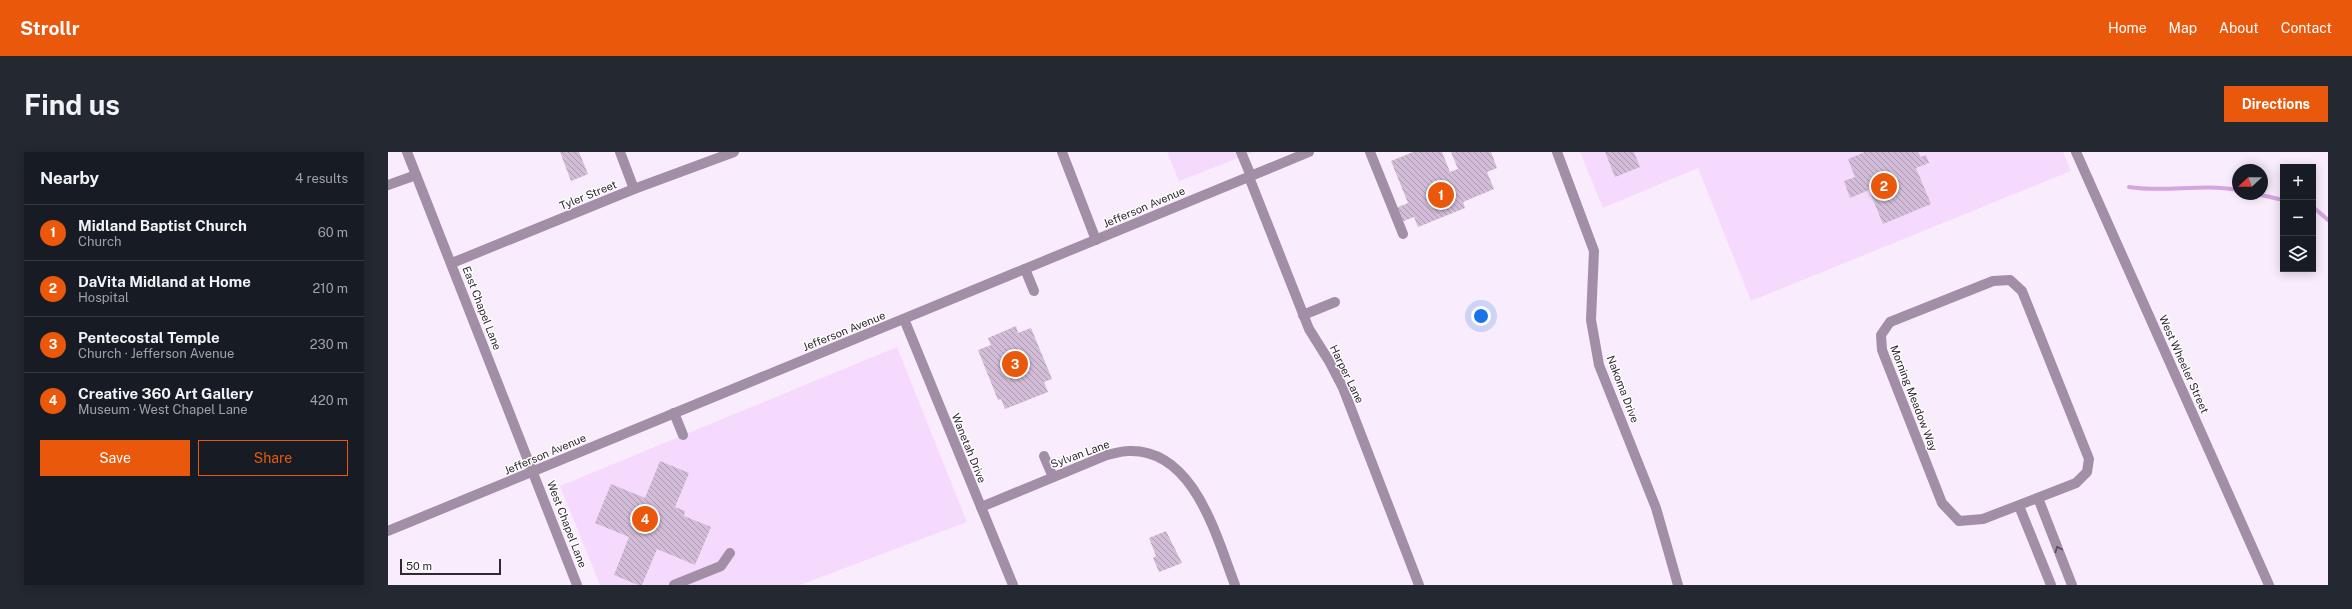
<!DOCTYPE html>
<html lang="en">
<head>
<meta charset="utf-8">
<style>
  :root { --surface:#171b24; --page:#242831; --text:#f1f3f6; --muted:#9ea1a6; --line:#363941; --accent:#ea580c }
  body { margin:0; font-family:"Public Sans",sans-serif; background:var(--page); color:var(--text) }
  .controls { position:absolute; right:12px; top:12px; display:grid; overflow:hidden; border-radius:0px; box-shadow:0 2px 10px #0003 }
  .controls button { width:36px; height:36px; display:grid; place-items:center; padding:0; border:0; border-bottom:1px solid var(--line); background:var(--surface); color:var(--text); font:20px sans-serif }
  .compass { position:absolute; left:1844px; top:12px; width:36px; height:36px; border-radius:50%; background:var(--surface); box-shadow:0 2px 10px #0003; rotate:248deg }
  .scale { position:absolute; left:12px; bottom:10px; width:101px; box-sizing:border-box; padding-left:4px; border:2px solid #302832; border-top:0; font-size:11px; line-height:14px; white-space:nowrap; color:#302832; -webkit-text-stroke:3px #fefefe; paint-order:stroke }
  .you { position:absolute; left:1093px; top:164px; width:14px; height:14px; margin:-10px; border:3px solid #fff; border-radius:50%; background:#1a73e8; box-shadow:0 0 0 6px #1a73e833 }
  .badge { display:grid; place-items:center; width:26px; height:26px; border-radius:50%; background:var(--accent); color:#fff; font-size:13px; font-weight:700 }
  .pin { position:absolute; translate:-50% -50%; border:2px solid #fff; box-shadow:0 1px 4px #0006 }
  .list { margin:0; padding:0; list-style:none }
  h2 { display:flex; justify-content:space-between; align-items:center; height:52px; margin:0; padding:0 16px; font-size:17px }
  h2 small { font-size:13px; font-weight:400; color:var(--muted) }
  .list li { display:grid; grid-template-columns:26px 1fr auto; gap:12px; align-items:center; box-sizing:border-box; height:56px; padding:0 16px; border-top:1px solid var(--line) }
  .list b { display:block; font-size:15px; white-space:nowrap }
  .list p { margin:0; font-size:13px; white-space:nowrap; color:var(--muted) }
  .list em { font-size:13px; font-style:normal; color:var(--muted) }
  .actions { display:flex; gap:8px; padding:12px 16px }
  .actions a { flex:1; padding:9px 0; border:1px solid var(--accent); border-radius:0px; text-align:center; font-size:14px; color:var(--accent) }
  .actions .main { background:var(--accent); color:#fff }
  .icon { flex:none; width:22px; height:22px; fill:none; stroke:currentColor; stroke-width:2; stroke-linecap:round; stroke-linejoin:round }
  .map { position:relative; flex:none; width:1940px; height:433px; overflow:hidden; border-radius:0px }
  header { display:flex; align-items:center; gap:24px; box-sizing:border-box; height:56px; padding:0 20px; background:var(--accent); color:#fff }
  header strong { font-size:19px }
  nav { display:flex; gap:22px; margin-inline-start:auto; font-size:14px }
  .intro { display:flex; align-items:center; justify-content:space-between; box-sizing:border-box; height:96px; padding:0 24px }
  h1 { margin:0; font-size:28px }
  .button { padding:10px 18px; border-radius:0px; background:var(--accent); color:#fff; font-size:14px; font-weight:700 }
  main { display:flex; gap:24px; padding:0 24px }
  aside { flex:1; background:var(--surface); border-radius:0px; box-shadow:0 2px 10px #0003 }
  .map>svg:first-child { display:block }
  .built { fill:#f6dafd }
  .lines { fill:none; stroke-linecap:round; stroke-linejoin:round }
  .stream { stroke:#d4a6df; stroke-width:4 }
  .building { fill:url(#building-back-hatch) }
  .minor { stroke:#a28ea6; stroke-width:10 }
  .oneway { stroke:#584c5b }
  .labels { text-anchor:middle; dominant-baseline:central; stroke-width:3; stroke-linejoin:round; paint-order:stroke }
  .street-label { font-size:11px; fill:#302832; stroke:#fefefe }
</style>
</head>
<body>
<header>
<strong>Strollr</strong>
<nav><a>Home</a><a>Map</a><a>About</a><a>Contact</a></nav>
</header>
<div class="intro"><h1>Find us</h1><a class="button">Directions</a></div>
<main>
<aside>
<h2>Nearby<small>4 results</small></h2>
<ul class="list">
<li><span class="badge">1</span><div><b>Midland Baptist Church</b><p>Church</p></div><em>60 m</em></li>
<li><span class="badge">2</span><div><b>DaVita Midland at Home</b><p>Hospital</p></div><em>210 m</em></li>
<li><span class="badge">3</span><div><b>Pentecostal Temple</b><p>Church · Jefferson Avenue</p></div><em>230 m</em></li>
<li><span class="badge">4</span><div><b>Creative 360 Art Gallery</b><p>Museum · West Chapel Lane</p></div><em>420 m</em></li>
</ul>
<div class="actions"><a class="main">Save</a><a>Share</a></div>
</aside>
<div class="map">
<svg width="1940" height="433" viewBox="0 0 1940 433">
  <defs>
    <pattern id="building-back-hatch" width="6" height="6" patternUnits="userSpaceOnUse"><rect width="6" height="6" fill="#d2bcd7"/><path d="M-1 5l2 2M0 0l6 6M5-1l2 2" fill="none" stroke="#ab99af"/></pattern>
  </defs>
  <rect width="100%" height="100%" fill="#f9ecfc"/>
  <!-- built -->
  <g class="built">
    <path d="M779,0H866L791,29Z"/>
    <path d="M1192,0H1675L1683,19L1363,149L1310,16L1215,56Z"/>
    <path d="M509,195L579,370L412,433H212L172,334Z"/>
  </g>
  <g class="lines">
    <!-- stream -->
    <g class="stream">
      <path d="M1741,35C1777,41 1813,31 1850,38"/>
      <path d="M1869,42L1895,48"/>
      <path d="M1925,55L1940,68"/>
    </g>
  </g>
  <!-- building -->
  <g class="building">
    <path d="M172,0H191L200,22L183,29Z"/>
    <path d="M1025,0H1054L1062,20L1070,17L1063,0H1103L1109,16L1099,20L1106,37L1075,50L1077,56L1030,75L1026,65L1013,70L1008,56L1020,51L1003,9Z"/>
    <path d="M1217,0H1246L1252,15L1227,25Z"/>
    <path d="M1477,0H1530L1533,5L1538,3L1541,11L1528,16L1543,52L1495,72L1481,38L1462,46L1456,29L1467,25L1460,7Z"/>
    <path d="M628,174L630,181L643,176L664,227L656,230L660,240L617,257L613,247L610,248L590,198L603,193L600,186Z"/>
    <path d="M272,309L301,321L287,355L297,359L296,364L323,375L307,413L269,397L254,433H250L226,423L241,385L207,371L223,332L257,346Z"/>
    <path d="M778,379L794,411L771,420L765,406L768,404L761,386Z"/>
  </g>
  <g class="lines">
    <!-- minor -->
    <g class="minor">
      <path d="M19,0L189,433"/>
      <path d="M232,0L246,37"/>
      <path d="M674,0L708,88"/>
      <path d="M853,0L863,24"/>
      <path d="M982,0L1015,82"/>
      <path d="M1169,0L1206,99L1203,168L1211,213L1268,356L1290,433"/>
      <path d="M1688,0L1881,433"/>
      <path d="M861,25L921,177L941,209L955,236L1031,433"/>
      <path d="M0,33L28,23"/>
      <path d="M64,111L246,37L346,0"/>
      <path d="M637,117L646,139"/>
      <path d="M1622,128L1634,139L1701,307L1699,320L1688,331L1595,367L1571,369L1554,351L1494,198L1493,183L1502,170L1605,129Z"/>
      <path d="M915,163L947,150"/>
      <path d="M516,167L625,433"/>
      <path d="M286,261L295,283"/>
      <path d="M656,304L665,325"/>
      <path d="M1650,346L1684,433"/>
      <path d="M1631,354L1663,433"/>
      <path d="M593,355L719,303C725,302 733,299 740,299C806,296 828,384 847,433"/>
      <path d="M0,379L921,0"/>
      <path d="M286,433L333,414L342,401"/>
    </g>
  </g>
  <!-- one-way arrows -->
  <defs><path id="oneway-chevron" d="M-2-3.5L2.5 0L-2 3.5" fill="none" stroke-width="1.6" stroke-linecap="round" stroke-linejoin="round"/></defs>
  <use class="oneway" href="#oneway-chevron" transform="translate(1670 397) rotate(-112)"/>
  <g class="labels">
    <!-- street labels -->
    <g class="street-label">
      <text transform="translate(200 43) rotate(-22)">Tyler Street</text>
      <text transform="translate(756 55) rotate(-23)">Jefferson Avenue</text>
      <text transform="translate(94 156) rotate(69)">East Chapel Lane</text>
      <text transform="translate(456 179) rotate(-22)">Jefferson Avenue</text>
      <text transform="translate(1796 212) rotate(66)">West Wheeler Street</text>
      <text transform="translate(959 222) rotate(64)">Harper Lane</text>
      <text transform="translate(1235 237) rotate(69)">Nakoma Drive</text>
      <text transform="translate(1526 246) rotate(69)">Morning Meadow Way</text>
      <text transform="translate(581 296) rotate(68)">Wanetah Drive</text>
      <text transform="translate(157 302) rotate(-23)">Jefferson Avenue</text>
      <text transform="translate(692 302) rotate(-20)">Sylvan Lane</text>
      <text transform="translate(179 372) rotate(69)">West Chapel Lane</text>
    </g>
  </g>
</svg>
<div class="controls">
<button>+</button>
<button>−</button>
<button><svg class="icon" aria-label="layers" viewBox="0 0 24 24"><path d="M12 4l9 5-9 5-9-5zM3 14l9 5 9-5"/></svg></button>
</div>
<svg class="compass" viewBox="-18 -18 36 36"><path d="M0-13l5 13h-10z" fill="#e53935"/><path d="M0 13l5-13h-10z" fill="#9ea1a6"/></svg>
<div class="scale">50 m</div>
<div class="you"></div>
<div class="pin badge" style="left:1053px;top:43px">1</div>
<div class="pin badge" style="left:1496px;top:34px">2</div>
<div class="pin badge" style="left:627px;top:212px">3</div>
<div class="pin badge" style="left:257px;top:367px">4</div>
</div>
</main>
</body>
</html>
